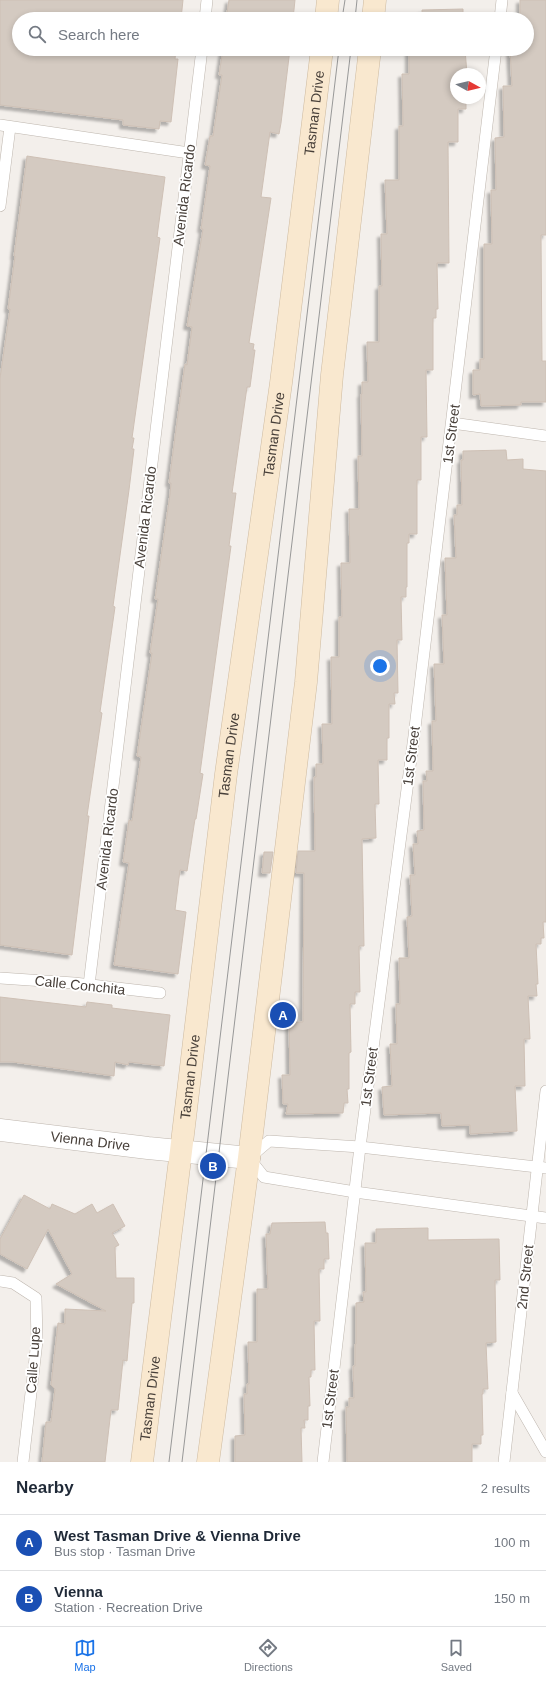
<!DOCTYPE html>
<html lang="en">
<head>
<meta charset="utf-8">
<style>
  :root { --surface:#fff; --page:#f6f6f7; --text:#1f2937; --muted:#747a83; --line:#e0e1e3; --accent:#1a73e8 }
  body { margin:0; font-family:Arial,sans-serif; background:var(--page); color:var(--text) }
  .compass { position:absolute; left:450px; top:68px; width:36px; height:36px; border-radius:50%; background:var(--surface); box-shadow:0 2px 6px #0003; rotate:98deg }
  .you { position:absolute; left:380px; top:666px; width:14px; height:14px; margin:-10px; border:3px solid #fff; border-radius:50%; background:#1a73e8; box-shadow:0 0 0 6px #1a73e833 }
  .badge { display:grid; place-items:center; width:26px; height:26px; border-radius:50%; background:var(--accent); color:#fff; font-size:13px; font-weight:700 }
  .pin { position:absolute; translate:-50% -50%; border:2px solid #fff; box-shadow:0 1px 4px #0006 }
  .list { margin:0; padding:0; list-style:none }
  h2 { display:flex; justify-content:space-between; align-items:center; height:52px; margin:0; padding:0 16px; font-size:17px }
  h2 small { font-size:13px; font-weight:400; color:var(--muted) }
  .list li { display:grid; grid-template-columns:26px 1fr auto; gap:12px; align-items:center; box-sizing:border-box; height:56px; padding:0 16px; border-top:1px solid var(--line) }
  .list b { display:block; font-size:15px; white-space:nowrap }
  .list p { margin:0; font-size:13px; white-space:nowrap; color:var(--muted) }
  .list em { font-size:13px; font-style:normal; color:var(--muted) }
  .icon { flex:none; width:22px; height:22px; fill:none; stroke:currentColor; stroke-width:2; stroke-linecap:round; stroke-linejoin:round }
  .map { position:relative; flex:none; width:546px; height:1462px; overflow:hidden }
  .search { position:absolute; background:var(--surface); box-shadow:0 2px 6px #0003; left:12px; right:12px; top:12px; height:44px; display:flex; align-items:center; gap:10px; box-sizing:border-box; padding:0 14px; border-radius:22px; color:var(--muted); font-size:15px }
  .sheet { height:164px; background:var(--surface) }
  nav { display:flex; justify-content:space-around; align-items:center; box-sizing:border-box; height:56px; border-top:1px solid var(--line); background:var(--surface); font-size:11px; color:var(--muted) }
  nav a { display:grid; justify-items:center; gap:2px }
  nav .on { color:var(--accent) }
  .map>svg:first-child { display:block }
  .building { fill:#d4cac1; stroke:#cec0b5; filter:url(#shadow) }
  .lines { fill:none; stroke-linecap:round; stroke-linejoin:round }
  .lane-casing { stroke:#beb6ae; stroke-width:12 }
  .street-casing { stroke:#beb6ae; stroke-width:23 }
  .secondary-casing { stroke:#cdbaa0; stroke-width:23 }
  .lane { stroke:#fff; stroke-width:11 }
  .street { stroke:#fff; stroke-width:22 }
  .secondary { stroke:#f9e8cf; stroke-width:22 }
  .tram { stroke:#989898; stroke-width:1 }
  .labels { text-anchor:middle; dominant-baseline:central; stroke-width:3.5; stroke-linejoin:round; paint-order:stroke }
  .street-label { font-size:14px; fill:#473f39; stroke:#fff }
</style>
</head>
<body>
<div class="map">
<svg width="546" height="1462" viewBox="0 0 546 1462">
  <defs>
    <filter id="shadow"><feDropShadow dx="-3.5" dy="3.5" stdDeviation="1" flood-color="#0004"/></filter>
  </defs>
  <rect width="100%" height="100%" fill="#f3efeb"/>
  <!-- building -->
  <g class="building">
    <path d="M0,0H183L181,19H19V49H176L175,59H178L171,122L160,121L159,129L123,125V120L0,105Z"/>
    <path d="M229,0H295L293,19H226Z"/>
    <path d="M520,0H546V235H541L542,361H546V402H521V405L481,406L480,394L473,395V370H480V359H484V244H492L491,190H496L495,138L504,137L503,86H512L510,49H527V19H520Z"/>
    <path d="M463,9V19H422V10Z"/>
    <path d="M223,49H290L281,123L279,134L270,132L261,197L271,198L249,343L254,344L253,350H255L250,387H247L232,493H236L229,546H231L200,773L203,774L196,819H195L187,871L180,870L175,910L186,912L178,974L114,965L129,863L123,862L129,820L132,821L141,757L137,756L152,653H150L158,599H155L170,494L171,483H169L176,429L185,364L187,365L192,327L187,326L203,229H201L210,166L205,165L210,136H213L222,75H219Z"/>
    <path d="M409,49H465L467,74H456V98H466V109H458V142H448L449,263H437L438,309H436V318H433V370H426L427,437H421V480H417V534H409V543H407V587H406V597H401L402,640H397L398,693H394L395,704H389V738H387V760H378L379,804H375L376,838L362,839L364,946H359L360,992H355V1004H350L351,1052L349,1053V1089H347L348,1103H344L343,1113L286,1114L288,1104H283L282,1075H290L289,1022H303L304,873H296L298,851H315L314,777H316V764H323L322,724H332L331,657H339V617H342L341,563H350L349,509H359L358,456H362L361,394H362V382H368L367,342H379V286H382L381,234H387L385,180H399V126H403L402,74H409Z"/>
    <path d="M27,156L165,177L157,237L160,238L132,438H134L132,449H134L129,490L113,606L115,607L100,712L102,713L87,816H89L72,955L0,945V378L10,309H8L15,256H14Z"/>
    <path d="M506,450L507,460L523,459V469L546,471V922H543L544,938H541V944H536L538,984H536L537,996H528L530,1039H524L525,1086H515L517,1131L470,1134V1125L442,1126L441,1113L384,1115L382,1087L392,1086L390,1044H397L396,1004H400L399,958H409L407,917L412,916L410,875H415L413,844H418L417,831L424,830L423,781H427L426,771H433L432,721H436L434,664H444L442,615H447L445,558H456L454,515H457V505H462L461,460H463V451Z"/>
    <path d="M264,852H273L270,873H262Z"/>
    <path d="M0,997L86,1007L87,1002L112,1005V1008L170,1015L164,1066L129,1062L128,1065L115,1062L114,1076L13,1062H0Z"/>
    <path d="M24,1195L50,1209L52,1204L75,1214L92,1204L97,1213L113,1204L125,1226L112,1233L119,1245L115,1247L116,1278H134V1303H132L127,1361L123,1360L118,1410H111L105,1462H42L46,1422H51L55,1389L51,1385L58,1323L65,1324V1309L106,1311L56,1284L72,1274L48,1229L27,1269L0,1254V1239Z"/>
    <path d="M325,1222L326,1233H328L329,1259H324V1269H319L320,1321H314L315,1370H311V1377H309L310,1406H308V1420H304L305,1428H301L302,1462H235V1436L245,1435L244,1394H247V1384H249L248,1342H257V1289H268L266,1234H270L272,1223Z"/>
    <path d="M428,1228V1240L499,1239L500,1280H495L496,1342L486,1343L488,1389H483V1394H482L483,1435H481V1444H472V1462H347L346,1407H349V1398H354L353,1366H355V1344H356V1303L364,1302L363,1292H366L365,1243H376V1229Z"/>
  </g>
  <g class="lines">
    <!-- lane casing -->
    <g class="lane-casing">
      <g id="lane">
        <path d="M205,19L207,0"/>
        <path d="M500,19L502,0"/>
        <path d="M0,125L189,153"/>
        <path d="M0,206L10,127"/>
        <path d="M452,423L546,436"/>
        <path d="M0,978L74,983L160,993"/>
        <path d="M89,985L202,49"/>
        <path d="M546,1168L360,1147L269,1141L249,1158L264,1177L355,1192L546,1218"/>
        <path d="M0,1281L13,1283L36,1298L37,1341L23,1462"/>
        <path d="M512,1393L546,1452"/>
        <path d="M323,1462L360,1147L414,736L496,49"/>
        <path d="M504,1462L546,1091"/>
      </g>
    </g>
    <!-- street casing -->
    <g class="street-casing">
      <g id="street">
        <path id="s1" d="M0,1130L148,1148L249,1158"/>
      </g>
    </g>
    <!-- secondary casing -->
    <g class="secondary-casing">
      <g id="secondary">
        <path d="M326,19L328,0"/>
        <path d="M373,19L375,0"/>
        <path id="s2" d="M142,1462L181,1151L226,774L281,383L322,49"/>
        <path d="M208,1462L249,1158L306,682L332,375L370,49"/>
      </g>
    </g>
    <!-- lane -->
    <use href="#lane" class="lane"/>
    <!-- street -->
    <use href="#street" class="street"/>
    <!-- secondary -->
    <use href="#secondary" class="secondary"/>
    <!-- tram -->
    <g class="tram">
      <path d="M342,19L345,0"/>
      <path d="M355,19L357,0"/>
      <path d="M169,1462L339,49"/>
      <path d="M182,1462L351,49"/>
    </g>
  </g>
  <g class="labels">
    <!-- street labels -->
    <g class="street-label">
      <text stroke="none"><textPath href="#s2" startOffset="1360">Tasman Drive</textPath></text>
      <text transform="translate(184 195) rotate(-83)">Avenida Ricardo</text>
      <text stroke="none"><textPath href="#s2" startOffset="1036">Tasman Drive</textPath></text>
      <text transform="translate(451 434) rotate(-83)">1st Street</text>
      <text transform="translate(145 517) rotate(-83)">Avenida Ricardo</text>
      <text stroke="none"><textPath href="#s2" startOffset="712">Tasman Drive</textPath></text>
      <text transform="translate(411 756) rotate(-83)">1st Street</text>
      <text transform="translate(107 839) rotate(-83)">Avenida Ricardo</text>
      <text transform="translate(80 985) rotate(6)">Calle Conchita</text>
      <text stroke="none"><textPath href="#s2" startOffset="388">Tasman Drive</textPath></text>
      <text transform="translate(369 1077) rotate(-83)">1st Street</text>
      <text stroke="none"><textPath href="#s1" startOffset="91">Vienna Drive</textPath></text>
      <text transform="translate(525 1277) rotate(-84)">2nd Street</text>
      <text transform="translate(33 1360) rotate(-86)">Calle Lupe</text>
      <text stroke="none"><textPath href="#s2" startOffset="64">Tasman Drive</textPath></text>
      <text transform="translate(330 1399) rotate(-83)">1st Street</text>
    </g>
  </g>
</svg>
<svg class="compass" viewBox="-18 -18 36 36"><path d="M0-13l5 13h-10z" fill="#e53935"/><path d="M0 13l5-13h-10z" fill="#747a83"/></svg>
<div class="you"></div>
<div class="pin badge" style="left:283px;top:1015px;background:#1a4fb4">A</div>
<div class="pin badge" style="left:213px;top:1166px;background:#1a4fb4">B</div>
<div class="search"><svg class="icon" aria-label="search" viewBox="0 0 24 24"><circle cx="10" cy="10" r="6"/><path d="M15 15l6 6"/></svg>Search here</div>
</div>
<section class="sheet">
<h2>Nearby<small>2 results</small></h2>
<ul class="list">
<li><span class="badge" style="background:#1a4fb4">A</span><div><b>West Tasman Drive &amp; Vienna Drive</b><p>Bus stop · Tasman Drive</p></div><em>100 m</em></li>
<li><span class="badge" style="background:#1a4fb4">B</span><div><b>Vienna</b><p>Station · Recreation Drive</p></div><em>150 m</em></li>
</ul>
</section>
<nav>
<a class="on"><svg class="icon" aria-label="map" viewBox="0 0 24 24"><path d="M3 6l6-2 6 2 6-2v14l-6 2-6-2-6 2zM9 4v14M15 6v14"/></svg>Map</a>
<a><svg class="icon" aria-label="directions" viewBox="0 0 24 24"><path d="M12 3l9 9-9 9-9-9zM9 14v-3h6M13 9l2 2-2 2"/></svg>Directions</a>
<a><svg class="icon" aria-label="saved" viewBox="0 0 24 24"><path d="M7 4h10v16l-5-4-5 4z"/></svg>Saved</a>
</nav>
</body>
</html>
